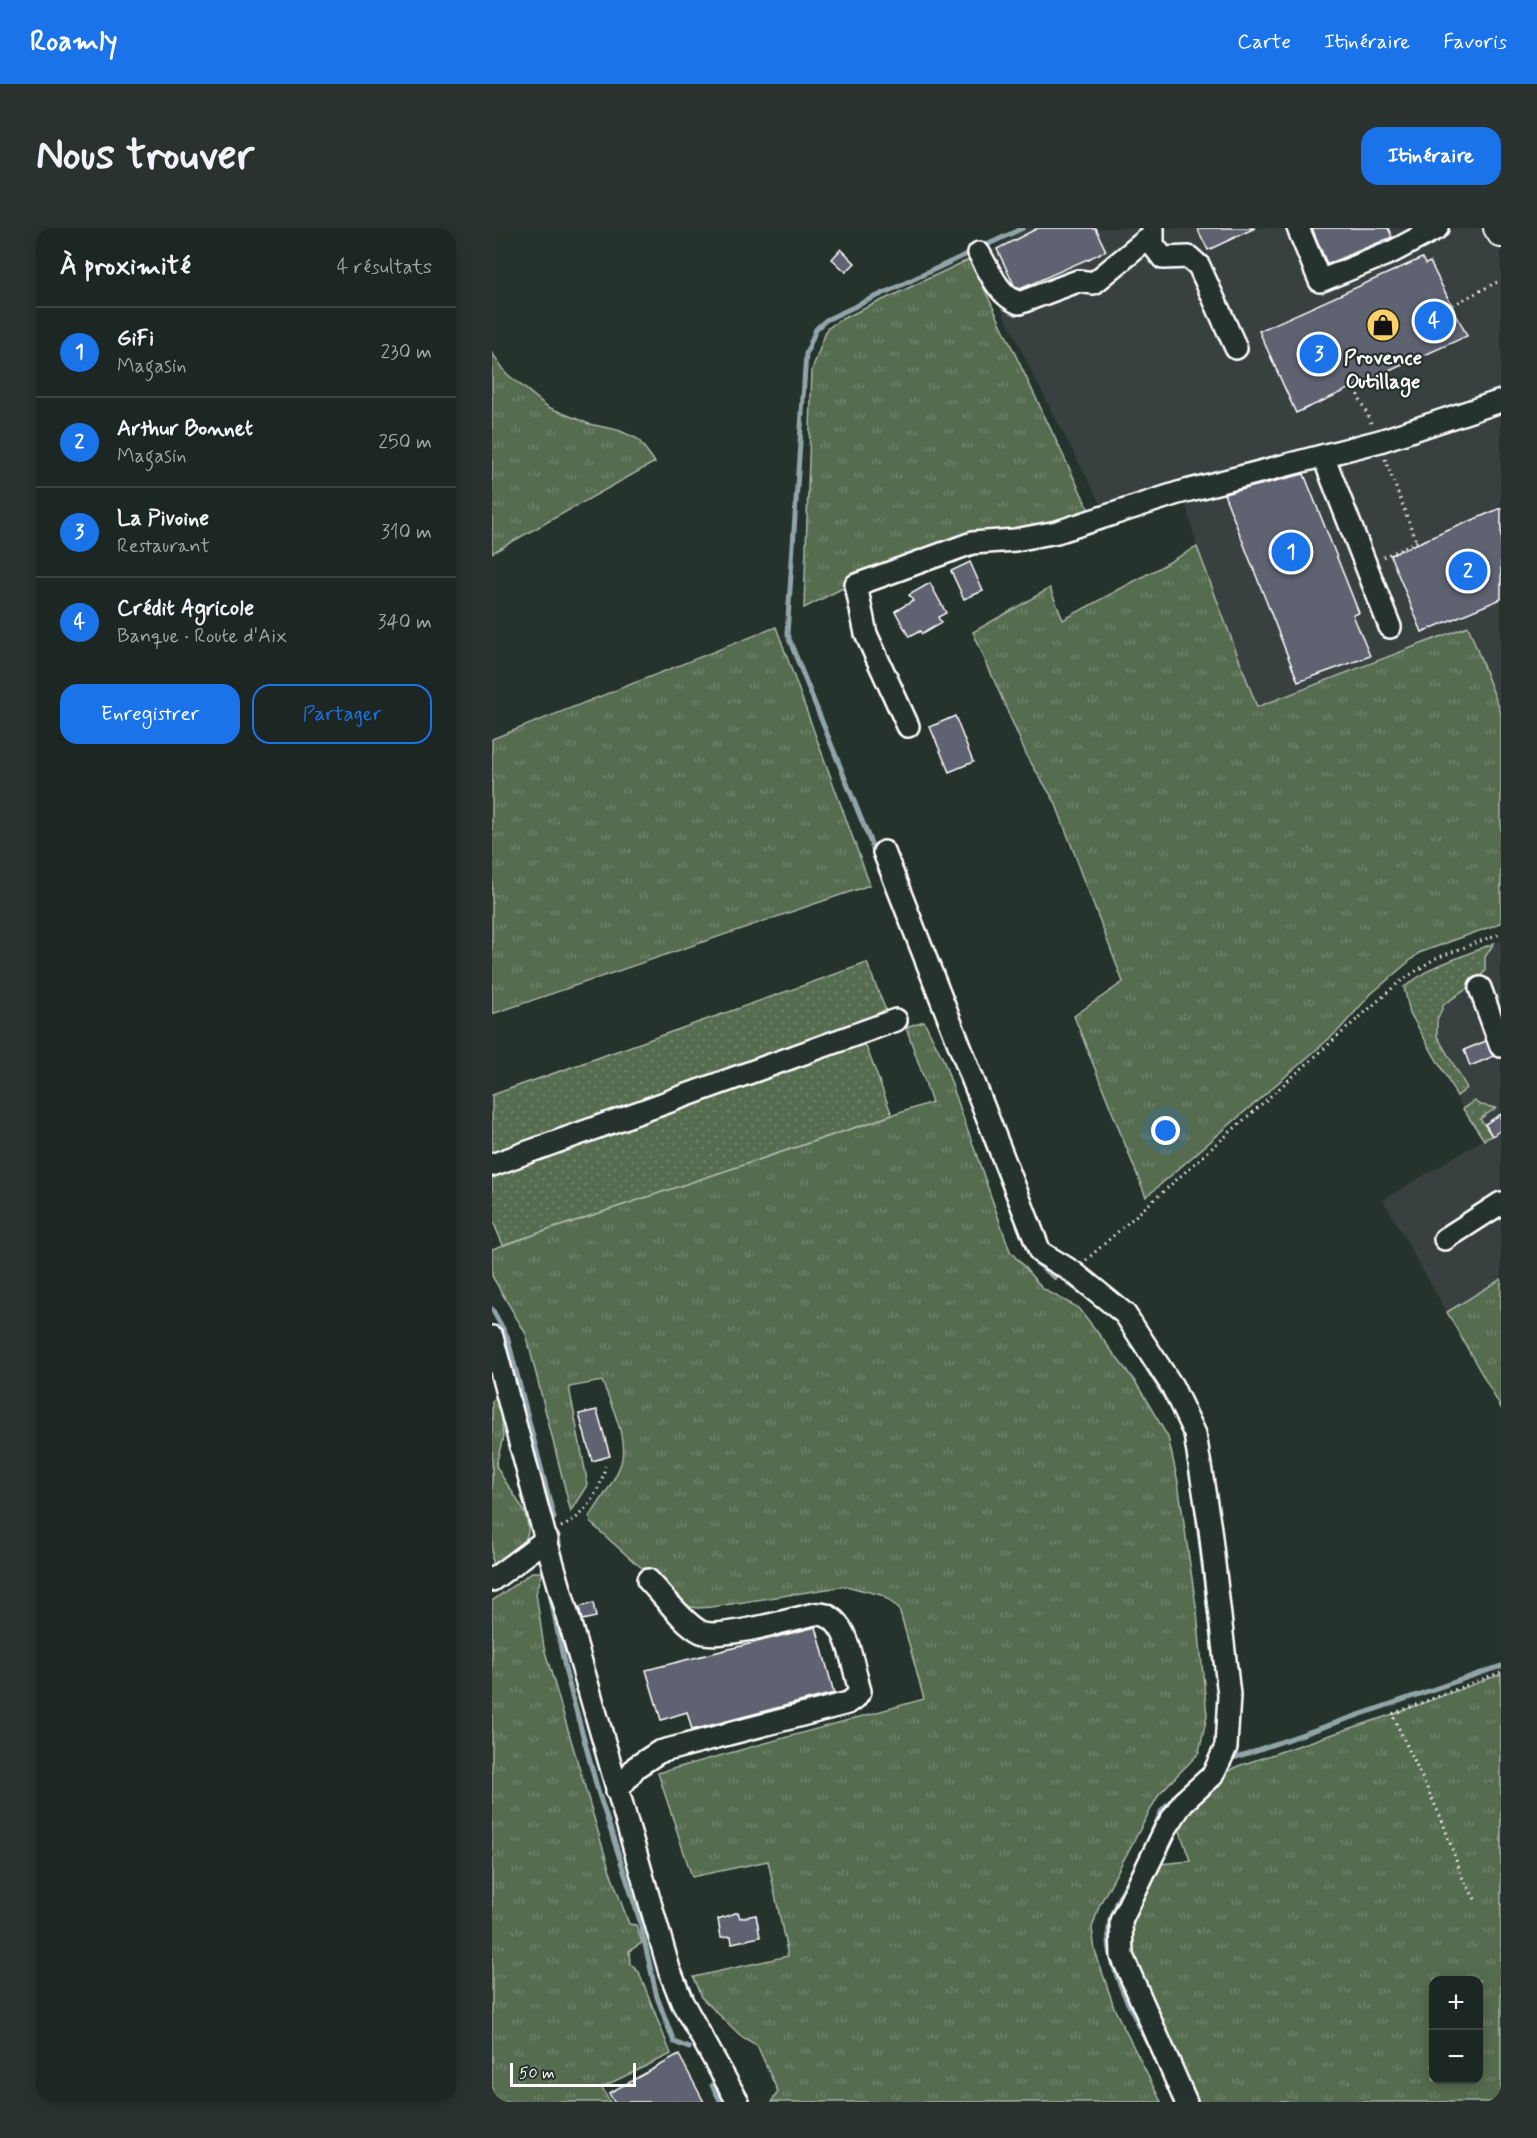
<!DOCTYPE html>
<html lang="fr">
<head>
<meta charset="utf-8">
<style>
  :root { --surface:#1c2622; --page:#29322f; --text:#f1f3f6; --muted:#a0a5a5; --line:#3a4340; --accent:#1a73e8 }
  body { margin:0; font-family:Mynerve,sans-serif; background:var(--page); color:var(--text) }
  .controls { position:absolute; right:18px; bottom:18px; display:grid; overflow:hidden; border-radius:12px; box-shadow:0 3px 15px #0003 }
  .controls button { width:54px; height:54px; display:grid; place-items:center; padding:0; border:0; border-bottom:2px solid var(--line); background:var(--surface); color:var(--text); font:30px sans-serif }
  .scale { position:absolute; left:18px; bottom:15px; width:126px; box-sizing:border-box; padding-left:6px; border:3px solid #fff; border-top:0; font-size:16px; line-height:21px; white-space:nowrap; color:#fff; -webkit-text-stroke:4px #26332d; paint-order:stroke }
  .you { position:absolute; left:674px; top:903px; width:21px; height:21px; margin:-15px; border:4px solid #fff; border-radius:50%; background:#1a73e8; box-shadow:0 0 0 9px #1a73e833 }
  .badge { display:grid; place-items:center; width:39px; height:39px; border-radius:50%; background:var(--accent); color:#fff; font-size:20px; font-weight:700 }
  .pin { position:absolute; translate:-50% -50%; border:3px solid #fff; box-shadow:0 2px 6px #0006 }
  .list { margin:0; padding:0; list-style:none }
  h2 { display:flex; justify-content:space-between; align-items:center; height:78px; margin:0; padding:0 24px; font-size:26px }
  h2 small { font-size:20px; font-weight:400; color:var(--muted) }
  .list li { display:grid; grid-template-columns:39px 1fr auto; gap:18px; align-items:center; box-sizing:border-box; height:90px; padding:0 24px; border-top:2px solid var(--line) }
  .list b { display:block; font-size:22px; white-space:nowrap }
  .list p { margin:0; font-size:20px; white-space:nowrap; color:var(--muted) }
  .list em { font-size:20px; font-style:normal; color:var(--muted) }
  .actions { display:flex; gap:12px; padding:18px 24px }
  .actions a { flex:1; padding:14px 0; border:2px solid var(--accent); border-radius:18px; text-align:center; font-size:21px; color:var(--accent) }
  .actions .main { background:var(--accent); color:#fff }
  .map { position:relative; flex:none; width:1009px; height:1874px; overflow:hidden; border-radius:18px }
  header { display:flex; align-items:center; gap:36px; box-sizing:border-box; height:84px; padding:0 30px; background:var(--accent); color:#fff }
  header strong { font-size:28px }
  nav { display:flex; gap:33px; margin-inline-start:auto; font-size:21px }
  .intro { display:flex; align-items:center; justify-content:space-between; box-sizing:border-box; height:144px; padding:0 36px }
  h1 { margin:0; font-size:42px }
  .button { padding:15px 27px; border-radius:18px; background:var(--accent); color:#fff; font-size:21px; font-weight:700 }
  main { display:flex; gap:36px; padding:0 36px }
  aside { flex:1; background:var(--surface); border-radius:18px; box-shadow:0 3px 15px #0003 }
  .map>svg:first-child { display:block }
  .built { fill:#374141 }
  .grass { fill:url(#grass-tufts); stroke:#abb6a8; stroke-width:1.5; fill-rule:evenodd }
  .garden { fill:url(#garden-dots); stroke:#abb6a8; stroke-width:1.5 }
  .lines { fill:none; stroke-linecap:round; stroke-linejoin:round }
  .stream { stroke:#91a5a9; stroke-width:5 }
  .building { fill:#5e6371; stroke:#fff; stroke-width:1.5 }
  .minor-casing { stroke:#fff; stroke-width:26 }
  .major-casing { stroke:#fff; stroke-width:30 }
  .path { stroke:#fff; stroke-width:3; stroke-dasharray:1.5 4.5; stroke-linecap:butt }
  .minor { stroke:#26332d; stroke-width:21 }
  .major { stroke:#26332d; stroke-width:26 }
  .labels { text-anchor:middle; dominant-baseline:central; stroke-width:4.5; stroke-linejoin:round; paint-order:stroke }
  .poi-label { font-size:21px; font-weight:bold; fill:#fff; stroke:#26332d }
</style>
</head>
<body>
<header>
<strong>Roamly</strong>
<nav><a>Carte</a><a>Itinéraire</a><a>Favoris</a></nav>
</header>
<div class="intro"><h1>Nous trouver</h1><a class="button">Itinéraire</a></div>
<main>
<aside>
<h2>À proximité<small>4 résultats</small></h2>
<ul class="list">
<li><span class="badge">1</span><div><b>GiFi</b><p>Magasin</p></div><em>230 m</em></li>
<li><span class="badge">2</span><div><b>Arthur Bonnet</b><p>Magasin</p></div><em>250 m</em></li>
<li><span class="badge">3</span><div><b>La Pivoine</b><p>Restaurant</p></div><em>310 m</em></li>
<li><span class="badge">4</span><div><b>Crédit Agricole</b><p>Banque · Route d'Aix</p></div><em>340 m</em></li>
</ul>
<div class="actions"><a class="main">Enregistrer</a><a>Partager</a></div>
</aside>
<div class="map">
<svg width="1009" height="1874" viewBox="0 0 1009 1874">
  <defs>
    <pattern id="grass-tufts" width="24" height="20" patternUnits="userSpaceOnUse" patternTransform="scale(1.5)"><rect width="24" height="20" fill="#576c50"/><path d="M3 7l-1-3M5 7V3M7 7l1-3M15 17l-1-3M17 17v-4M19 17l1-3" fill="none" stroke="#70826a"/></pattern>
    <pattern id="garden-dots" width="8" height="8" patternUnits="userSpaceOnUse" patternTransform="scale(1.5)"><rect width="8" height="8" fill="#576c50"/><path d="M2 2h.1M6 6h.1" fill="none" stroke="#70826a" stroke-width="1.8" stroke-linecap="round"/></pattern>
  </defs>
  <rect width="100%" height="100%" fill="#26332d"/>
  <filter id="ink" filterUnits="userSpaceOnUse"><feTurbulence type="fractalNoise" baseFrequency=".0167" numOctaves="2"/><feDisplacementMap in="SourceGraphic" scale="12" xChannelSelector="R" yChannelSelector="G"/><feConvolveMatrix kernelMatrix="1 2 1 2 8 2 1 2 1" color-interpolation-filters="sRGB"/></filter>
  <g filter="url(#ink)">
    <!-- built -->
    <g class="built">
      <path d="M535,0H1009V485L976,398L765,479L705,319L692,270L611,281L542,149L485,31Z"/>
      <path d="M1009,713V1180L891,972L992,911L971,881L918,785L912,759L938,741Z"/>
    </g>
    <!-- grass -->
    <g class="grass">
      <path d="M478,31L599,286L359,356L312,380L320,142L335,101L348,92Z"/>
      <path d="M0,125L15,146L56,179L97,196L126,202L146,211L163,234L0,325Z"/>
      <path d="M705,319L765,479L976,398L1009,485V695L927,725L879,766L846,803L654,969L582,788L631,754L563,574L536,530L481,404L558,360L571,392Z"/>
      <path d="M284,399L378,657L0,786V511Z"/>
      <path d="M432,793L451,831L518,1023L551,1061L587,1080L644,1155L676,1209L686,1254L705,1385L715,1488L707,1525L667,1566L607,1678L600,1700L603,1723L623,1782L669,1874H279L286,1864L265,1817L250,1809L209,1769L201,1749L296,1728L276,1633L200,1649L166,1545L432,1471L407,1380L389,1367L354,1358L220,1379L205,1380L195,1378L187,1368L141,1333L99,1295L98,1289C108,1272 123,1254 129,1235C136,1210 119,1176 110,1153L77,1159L96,1257L79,1284L34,1106L0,1048V1021L440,874L414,799Z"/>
      <path d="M1009,1051V1180L955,1084Z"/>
      <path d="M6,1168L11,1209L4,1237C11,1256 50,1294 31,1314C22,1323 10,1330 0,1337V1173Z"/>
      <path d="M40,1344H51L44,1365L52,1420L117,1641L137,1696L144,1697L150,1715L137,1723L138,1736L147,1744L179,1826L110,1859L118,1874H0V1373Z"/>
      <path d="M1009,1446V1874H696L639,1741L634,1702L658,1637L698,1633L685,1594L720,1553L746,1538L907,1484ZM942,1752H987V1852H942Z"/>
    </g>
    <!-- garden -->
    <g class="garden">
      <path d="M1002,715L993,729V743L981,757L952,776L945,793V808L975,860L965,868L918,785L912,759L938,741Z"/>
      <path d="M375,735L396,788L0,928V867Z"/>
      <path d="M372,813L400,887L11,1017L0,991V944Z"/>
      <path d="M983,873L989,877L1004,880L988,891L1000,908L992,912L971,881Z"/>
    </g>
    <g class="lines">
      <!-- stream -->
      <g class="stream">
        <path d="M384,628L295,406L314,126L324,101L334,92L531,0"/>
        <path d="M493,912L535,1020L541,1032L564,1050"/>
        <path d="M577,1056L596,1069"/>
        <path d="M0,1081L15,1108L62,1290"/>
        <path d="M615,1084L630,1098"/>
        <path d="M642,1119L678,1177"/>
        <path d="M702,1263L726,1459"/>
        <path d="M66,1307L69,1332"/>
        <path d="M58,1356L57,1361L74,1445L106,1563L147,1690L165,1769L182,1814L197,1820"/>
        <path d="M733,1533L1009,1438"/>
        <path d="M658,1609L670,1582L684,1567"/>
        <path d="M645,1637C635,1656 619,1678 617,1700C613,1740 646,1795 664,1830"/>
        <path d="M220,1857L229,1874"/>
      </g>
    </g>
    <!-- building -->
    <g class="building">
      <path d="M546,0H603L614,23L528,61L522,57L505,21Z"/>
      <path d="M705,0H763L716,22Z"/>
      <path d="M820,0H896L900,9L835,36Z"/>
      <path d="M349,21L363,35L354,44L340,31Z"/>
      <path d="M930,30L933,36L938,34L975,108L804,185L767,103Z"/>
      <path d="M812,246L867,385L861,387L878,428L806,454L732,266Z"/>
      <path d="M1009,280V371L930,404L898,327Z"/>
      <path d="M478,334L491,363L472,371L459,343Z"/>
      <path d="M438,355L454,385L446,389L449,395L430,406L428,403L417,409L403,383L421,373L417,367Z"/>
      <path d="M463,488L481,534L457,544L438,499Z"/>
      <path d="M994,813L1002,828L978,838L972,822Z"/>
      <path d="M1009,886V902L1000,908L993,896Z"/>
      <path d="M105,1182L118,1228L100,1233L87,1186Z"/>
      <path d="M101,1375L104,1389L90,1392L87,1379Z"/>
      <path d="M324,1399L342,1465L200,1502L195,1484L169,1492L154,1442Z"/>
      <path d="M246,1684L248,1690L264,1687L268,1709L240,1715L239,1708L229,1709L226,1691Z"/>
      <path d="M187,1827L212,1874H122L117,1865Z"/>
    </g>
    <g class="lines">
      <!-- minor casing -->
      <g class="minor-casing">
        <g id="minor">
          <path d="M661,0V17L671,30L697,29L707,38L744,120"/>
          <path d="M806,0L828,53L900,24L945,0"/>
          <path d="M487,25C498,44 506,67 527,75L586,53L602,55L653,13L661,17"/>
          <path d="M832,230L898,399"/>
          <path d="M416,498L374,406L364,357L480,315L523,312L565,304L686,265L888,213L1009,173"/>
          <path d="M392,624L548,1024L581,1044L633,1086L680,1158L703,1206L718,1301L737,1467L734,1519L721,1547L691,1574L674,1600L629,1693L630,1728L694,1874"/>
          <path d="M988,760L1009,818"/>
          <path d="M0,937L404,792"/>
          <path d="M953,1011L1009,975"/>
          <path d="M0,1109L52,1305L177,1741L190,1774L246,1874"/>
          <path d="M0,1352L55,1311"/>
          <path d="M125,1563L144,1539L167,1524L356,1475L363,1470L368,1463C360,1438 356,1383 323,1386C300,1391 228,1412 209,1404C192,1396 170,1366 156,1352"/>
        </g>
      </g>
      <!-- major casing -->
      <g class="major-casing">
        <path id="major" d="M1005,0L1009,6"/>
      </g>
      <!-- path -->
      <g class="path">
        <path d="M961,77L1009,52"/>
        <path d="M863,161L880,197"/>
        <path d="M893,231L925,315"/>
        <path d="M891,329L925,313"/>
        <path d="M594,1032L906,755L942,731L1009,705"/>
        <path d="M69,1299C94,1289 109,1263 113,1238"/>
        <path d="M983,1671L970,1649L950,1592L900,1486L1009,1444"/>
      </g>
      <!-- minor -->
      <use href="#minor" class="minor"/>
      <!-- major -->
      <use href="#major" class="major"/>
    </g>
  </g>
  <!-- icons -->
  <defs>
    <g id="shop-disc" transform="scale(1.725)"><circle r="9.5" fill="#ffd166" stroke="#26332d"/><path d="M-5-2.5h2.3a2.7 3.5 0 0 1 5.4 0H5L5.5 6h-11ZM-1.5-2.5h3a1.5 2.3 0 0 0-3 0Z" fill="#111"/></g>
  </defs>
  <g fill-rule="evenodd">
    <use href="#shop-disc" x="891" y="97"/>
  </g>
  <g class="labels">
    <!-- poi labels -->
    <g class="poi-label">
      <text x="891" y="130">Provence<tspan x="891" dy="24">Outillage</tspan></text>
    </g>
  </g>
</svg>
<div class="controls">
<button>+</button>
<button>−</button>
</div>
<div class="scale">50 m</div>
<div class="you"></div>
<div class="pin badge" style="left:799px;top:324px">1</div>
<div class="pin badge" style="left:976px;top:343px">2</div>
<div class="pin badge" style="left:827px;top:126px">3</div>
<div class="pin badge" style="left:942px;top:93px">4</div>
</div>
</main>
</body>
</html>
